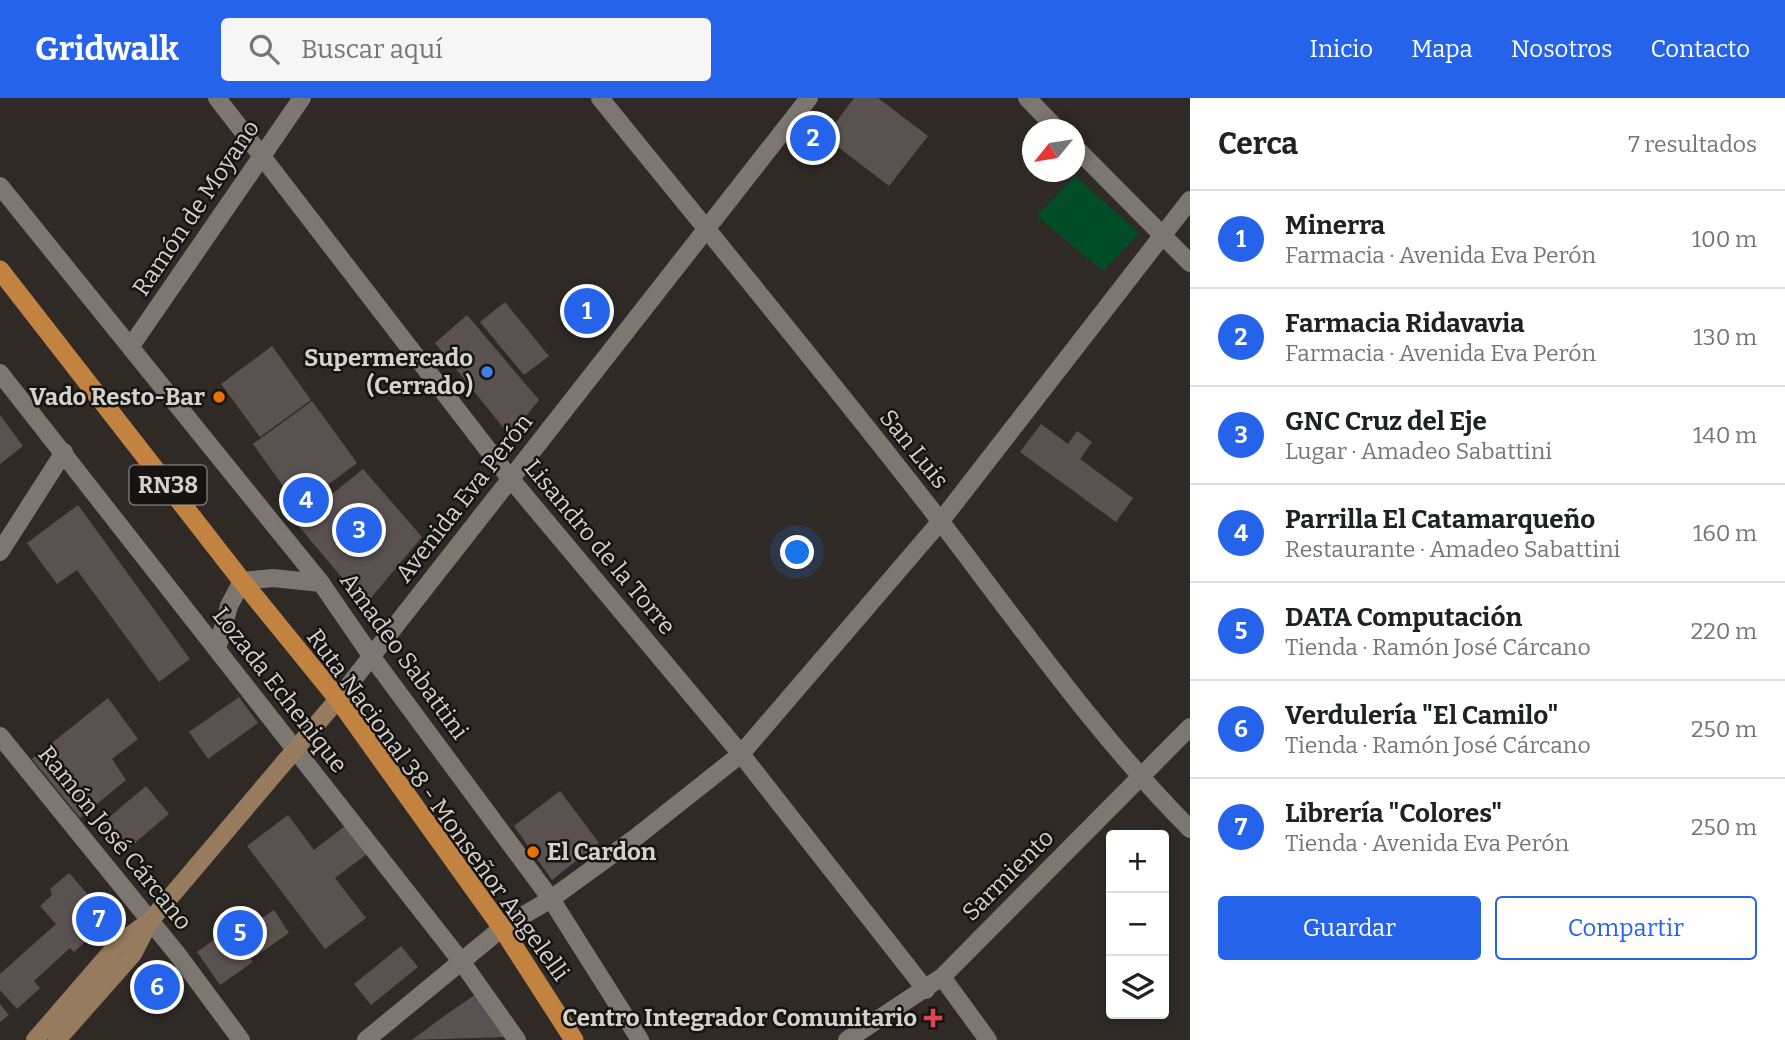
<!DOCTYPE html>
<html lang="es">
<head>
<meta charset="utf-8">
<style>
  :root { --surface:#fff; --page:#f6f6f6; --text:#202124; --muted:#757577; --line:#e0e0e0; --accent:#2563eb }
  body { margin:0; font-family:Bitter,serif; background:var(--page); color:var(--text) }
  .controls { position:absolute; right:21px; bottom:21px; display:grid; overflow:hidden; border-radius:7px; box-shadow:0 4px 10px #0003 }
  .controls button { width:63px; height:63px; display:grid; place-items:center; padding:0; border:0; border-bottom:2px solid var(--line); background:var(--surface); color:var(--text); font:35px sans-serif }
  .compass { position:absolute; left:1022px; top:21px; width:63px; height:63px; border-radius:50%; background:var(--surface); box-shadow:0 4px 10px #0003; rotate:240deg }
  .you { position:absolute; left:798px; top:455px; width:24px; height:24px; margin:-18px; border:5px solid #fff; border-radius:50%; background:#1a73e8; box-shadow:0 0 0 10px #1a73e833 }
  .badge { display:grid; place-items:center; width:46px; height:46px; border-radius:50%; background:var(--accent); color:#fff; font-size:23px; font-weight:700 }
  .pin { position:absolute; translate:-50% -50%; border:4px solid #fff; box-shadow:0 2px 7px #0006 }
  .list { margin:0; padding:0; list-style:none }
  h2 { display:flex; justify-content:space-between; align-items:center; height:91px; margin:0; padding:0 28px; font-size:30px }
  h2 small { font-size:23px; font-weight:400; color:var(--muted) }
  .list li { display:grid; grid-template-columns:46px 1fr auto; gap:21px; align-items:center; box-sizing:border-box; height:98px; padding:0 28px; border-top:2px solid var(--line) }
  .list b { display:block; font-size:26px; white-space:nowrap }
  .list p { margin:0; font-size:23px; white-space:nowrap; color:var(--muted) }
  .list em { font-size:23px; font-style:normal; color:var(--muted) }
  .actions { display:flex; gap:14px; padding:21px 28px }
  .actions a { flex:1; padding:16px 0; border:2px solid var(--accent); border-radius:7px; text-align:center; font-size:24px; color:var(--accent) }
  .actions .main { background:var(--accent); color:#fff }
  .icon { flex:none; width:38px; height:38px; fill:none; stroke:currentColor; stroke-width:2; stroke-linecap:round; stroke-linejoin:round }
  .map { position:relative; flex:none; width:1190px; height:942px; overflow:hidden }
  header { display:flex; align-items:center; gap:42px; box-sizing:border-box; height:98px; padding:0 35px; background:var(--accent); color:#fff }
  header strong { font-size:33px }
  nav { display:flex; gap:38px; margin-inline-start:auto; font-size:24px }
  .search { width:490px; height:63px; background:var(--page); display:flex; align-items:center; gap:18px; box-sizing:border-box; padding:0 24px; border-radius:7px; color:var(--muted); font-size:26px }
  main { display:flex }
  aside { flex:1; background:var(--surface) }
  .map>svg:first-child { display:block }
  .green { fill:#004d27 }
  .building { fill:#5a5251 }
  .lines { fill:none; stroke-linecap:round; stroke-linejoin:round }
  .minor { stroke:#7d7771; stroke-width:18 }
  .tertiary { stroke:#7d7771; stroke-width:18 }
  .secondary { stroke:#977b5e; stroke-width:18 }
  .trunk { stroke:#c28240; stroke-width:19 }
  .shop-dot { fill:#3f7fe0; stroke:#161311; stroke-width:2.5 }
  .food-dot { fill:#e8710a; stroke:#161311; stroke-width:2.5 }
  .health-dot { fill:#e0444e; stroke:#161311; stroke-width:2.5 }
  .labels { text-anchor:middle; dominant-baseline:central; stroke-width:5; stroke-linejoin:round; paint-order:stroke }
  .shield { fill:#161311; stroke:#9c9995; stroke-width:2 }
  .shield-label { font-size:23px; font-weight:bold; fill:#d5d2ce }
  .street-label { font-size:24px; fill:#d5d2ce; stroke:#161311 }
  .poi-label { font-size:24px; font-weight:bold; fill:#d5d2ce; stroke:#161311; text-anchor:end }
</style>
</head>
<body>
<header>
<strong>Gridwalk</strong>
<div class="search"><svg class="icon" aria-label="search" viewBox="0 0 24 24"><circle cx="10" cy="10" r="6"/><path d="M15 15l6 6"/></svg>Buscar aquí</div>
<nav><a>Inicio</a><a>Mapa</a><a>Nosotros</a><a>Contacto</a></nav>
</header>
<main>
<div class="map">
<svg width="1190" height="942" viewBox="0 0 1190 942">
  <rect width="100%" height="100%" fill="#302a26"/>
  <!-- green -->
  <path class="green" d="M1075,78L1139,135L1103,173L1037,118Z"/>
  <!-- building -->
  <g class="building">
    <path d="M854,0H878L928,38L889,88L825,39Z"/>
    <path d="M505,204L549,258L524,277L480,224Z"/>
    <path d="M467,217L539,302L510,338L435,245Z"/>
    <path d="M272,248L311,302L260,339L221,286Z"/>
    <path d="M312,303L357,365L298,409L253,346Z"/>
    <path d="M0,317L23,348L0,366Z"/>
    <path d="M1041,326L1068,346L1077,333L1092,344L1080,361L1133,400L1116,424L1020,354Z"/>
    <path d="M363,371L422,439L365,507L296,425Z"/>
    <path d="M78,407L190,561L159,584L77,472L57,486L27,445Z"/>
    <path d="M239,599L258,625L208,661L189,634Z"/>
    <path d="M108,600L138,641L112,661L126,682L80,720L32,661Z"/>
    <path d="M146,688L169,716L124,754L101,726Z"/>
    <path d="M560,693L599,745L552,782L514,728Z"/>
    <path d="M288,717L314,752L345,728L367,756L335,780L366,820L325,851L247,748Z"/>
    <path d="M69,775L106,817L86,835L88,841L74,854L70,850L34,883L40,890L17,911L0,892V876L56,826L40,808L52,797L50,791Z"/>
    <path d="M274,812L289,835L256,858L240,835Z"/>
    <path d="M230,830L253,864L220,887L197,854Z"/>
    <path d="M401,848L418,869L371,907L354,886Z"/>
    <path d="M476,896L506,939L412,942L440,921Z"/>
    <path d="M0,906L9,917L0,924Z"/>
  </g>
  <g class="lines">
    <!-- minor -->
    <g class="minor">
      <path d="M217,0L509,379L741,656L926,892"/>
      <path d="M600,0C714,141 830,280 941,424C1021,529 1097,637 1190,731"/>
      <path d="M1027,0L1058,32"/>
      <path d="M1074,48L1190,165"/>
      <path d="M0,88L321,485L372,559L551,801L640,942"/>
      <path d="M131,248L302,0"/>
      <path d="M0,275L461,863L517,942"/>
      <path d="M0,454L64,354"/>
      <path d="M217,551L229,508L242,483L273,480L321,485"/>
      <path d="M0,638L178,857L241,942"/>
      <path d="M942,879L988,942"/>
      <path d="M366,942L502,830L551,801L635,740L741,656L940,424L1190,102"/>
    </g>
    <!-- tertiary -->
    <g class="tertiary">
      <path d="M338,601L809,0"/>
      <path d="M847,942L942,879L1190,629"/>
    </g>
    <!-- secondary -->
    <g class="secondary">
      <path d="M35,942L118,846L147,825"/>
      <path d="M57,942L133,856L150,823L338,601"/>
    </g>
    <!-- trunk -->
    <path class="trunk" d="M0,172L242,483L338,601L502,830L574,942"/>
  </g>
  <!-- markers -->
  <circle class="shop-dot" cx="487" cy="274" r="7"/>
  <g class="food-dot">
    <circle cx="219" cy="299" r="7"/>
    <circle cx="533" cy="754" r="7"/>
  </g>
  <path class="health-dot" d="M929.5 909.5h7v7h7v7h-7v7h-7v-7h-7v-7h7z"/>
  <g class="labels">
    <!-- shield labels -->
    <rect class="shield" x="129.5" y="367.5" width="77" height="39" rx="5"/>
    <g class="shield-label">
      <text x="168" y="387">RN38</text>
    </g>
    <!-- street labels -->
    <g class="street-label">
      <text transform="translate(196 110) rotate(-56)">Ramón de Moyano</text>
      <text transform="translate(914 351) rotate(51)">San Luis</text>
      <text transform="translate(464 400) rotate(-52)">Avenida Eva Perón</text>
      <text transform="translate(600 449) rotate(50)">Lisandro de la Torre</text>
      <text transform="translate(404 558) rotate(54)">Amadeo Sabattini</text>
      <text transform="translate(280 592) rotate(52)">Lozada Echenique</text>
      <text transform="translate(438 707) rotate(54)">Ruta Nacional 38 - Monseñor Angelelli</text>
      <text transform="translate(115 740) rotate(51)">Ramón José Cárcano</text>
      <text transform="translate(1008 777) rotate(-45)">Sarmiento</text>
    </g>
    <!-- poi labels -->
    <g class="poi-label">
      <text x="473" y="260">Supermercado<tspan x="473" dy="28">(Cerrado)</tspan></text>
      <text x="205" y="299">Vado Resto-Bar</text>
      <text x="547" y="754" text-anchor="start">El Cardon</text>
      <text x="917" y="920">Centro Integrador Comunitario</text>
    </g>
  </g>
</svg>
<div class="controls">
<button>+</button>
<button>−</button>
<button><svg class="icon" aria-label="layers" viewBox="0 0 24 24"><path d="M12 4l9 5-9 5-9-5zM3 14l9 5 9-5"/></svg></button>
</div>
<svg class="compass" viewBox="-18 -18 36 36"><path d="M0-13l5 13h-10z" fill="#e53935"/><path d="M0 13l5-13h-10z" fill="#757577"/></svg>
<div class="you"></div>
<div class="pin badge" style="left:587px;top:213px">1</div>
<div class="pin badge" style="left:813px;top:40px">2</div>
<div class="pin badge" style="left:359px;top:432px">3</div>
<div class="pin badge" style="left:306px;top:402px">4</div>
<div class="pin badge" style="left:240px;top:835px">5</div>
<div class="pin badge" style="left:157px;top:889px">6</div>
<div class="pin badge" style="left:99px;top:821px">7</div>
</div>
<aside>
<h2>Cerca<small>7 resultados</small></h2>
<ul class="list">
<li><span class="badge">1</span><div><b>Minerra</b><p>Farmacia · Avenida Eva Perón</p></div><em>100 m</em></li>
<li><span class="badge">2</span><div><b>Farmacia Ridavavia</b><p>Farmacia · Avenida Eva Perón</p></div><em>130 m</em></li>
<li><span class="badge">3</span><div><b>GNC Cruz del Eje</b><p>Lugar · Amadeo Sabattini</p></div><em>140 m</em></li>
<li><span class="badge">4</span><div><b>Parrilla El Catamarqueño</b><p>Restaurante · Amadeo Sabattini</p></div><em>160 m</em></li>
<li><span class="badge">5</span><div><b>DATA Computación</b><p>Tienda · Ramón José Cárcano</p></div><em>220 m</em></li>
<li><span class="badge">6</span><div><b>Verdulería &quot;El Camilo&quot;</b><p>Tienda · Ramón José Cárcano</p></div><em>250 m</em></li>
<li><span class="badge">7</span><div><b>Librería &quot;Colores&quot;</b><p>Tienda · Avenida Eva Perón</p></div><em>250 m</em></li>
</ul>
<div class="actions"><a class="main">Guardar</a><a>Compartir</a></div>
</aside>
</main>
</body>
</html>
